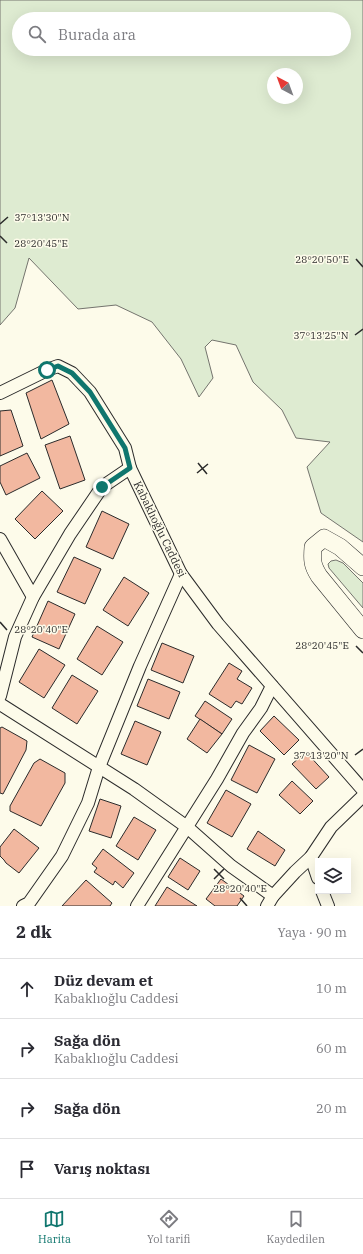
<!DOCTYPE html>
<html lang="tr">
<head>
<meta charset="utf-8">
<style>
  :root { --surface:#fff; --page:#f7f7f7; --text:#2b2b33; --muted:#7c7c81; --line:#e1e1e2; --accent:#0f766e }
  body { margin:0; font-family:"IBM Plex Serif",serif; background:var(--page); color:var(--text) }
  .controls { position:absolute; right:12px; bottom:12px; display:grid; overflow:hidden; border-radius:0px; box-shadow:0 4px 16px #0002 }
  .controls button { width:36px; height:36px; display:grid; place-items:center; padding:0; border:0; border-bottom:1px solid var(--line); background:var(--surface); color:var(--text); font:20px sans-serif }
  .compass { position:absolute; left:267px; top:68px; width:36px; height:36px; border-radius:50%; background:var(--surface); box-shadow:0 4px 16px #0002; rotate:319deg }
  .stop { position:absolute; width:12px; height:12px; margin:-9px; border:3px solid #0f766e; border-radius:50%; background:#fff }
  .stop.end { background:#0f766e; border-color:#fff; box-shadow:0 1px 4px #0008 }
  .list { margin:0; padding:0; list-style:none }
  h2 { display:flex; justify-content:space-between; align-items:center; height:52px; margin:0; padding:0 16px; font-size:17px }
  h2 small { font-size:13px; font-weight:400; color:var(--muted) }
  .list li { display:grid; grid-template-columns:26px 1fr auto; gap:12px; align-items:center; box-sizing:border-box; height:60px; padding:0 16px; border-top:1px solid var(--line) }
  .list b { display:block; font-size:15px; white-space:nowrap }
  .list p { margin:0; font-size:13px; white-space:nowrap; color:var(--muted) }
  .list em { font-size:13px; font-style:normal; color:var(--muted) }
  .icon { flex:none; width:22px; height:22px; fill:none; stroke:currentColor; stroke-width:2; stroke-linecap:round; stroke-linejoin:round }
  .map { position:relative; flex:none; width:363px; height:906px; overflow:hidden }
  .search { position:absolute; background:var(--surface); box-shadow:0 4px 16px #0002; left:12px; right:12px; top:12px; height:44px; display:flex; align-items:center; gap:10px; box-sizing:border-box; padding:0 14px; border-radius:22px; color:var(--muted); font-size:15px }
  .sheet { height:292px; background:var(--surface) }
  nav { display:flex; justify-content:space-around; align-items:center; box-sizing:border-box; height:56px; border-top:1px solid var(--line); background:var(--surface); font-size:11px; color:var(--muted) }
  nav a { display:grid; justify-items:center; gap:2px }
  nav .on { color:var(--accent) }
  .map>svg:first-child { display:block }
  .green { fill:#deebd1; stroke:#74746e; fill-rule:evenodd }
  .building { fill:#f2b8a0; stroke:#2b2b2b }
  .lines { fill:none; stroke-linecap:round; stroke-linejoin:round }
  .street-casing { stroke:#2b2b2b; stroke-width:14 }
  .secondary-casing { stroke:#2b2b2b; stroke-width:18 }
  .street { stroke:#fdfbea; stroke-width:12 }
  .secondary { stroke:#fdfbea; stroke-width:17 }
  .route { stroke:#0f766e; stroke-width:5 }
  .ticks { fill:none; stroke:#2b2b2b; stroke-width:1.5 }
  .labels { text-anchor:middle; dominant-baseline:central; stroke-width:3; stroke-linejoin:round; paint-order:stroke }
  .street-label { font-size:11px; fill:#2b2b2b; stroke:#fdfbea }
  .ticks-label { font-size:10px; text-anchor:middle; fill:#2b2b2b; stroke:#fdfbea; stroke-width:3; stroke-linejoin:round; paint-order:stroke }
</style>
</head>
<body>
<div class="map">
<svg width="363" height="906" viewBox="0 0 363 906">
  <rect width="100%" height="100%" fill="#fdfbea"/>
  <!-- green -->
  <g class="green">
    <path d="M0,0H363V542L321,513L307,467L330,442L296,438L282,410L253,382L236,345L212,340L205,347L213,378L199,397L181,359L152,322L116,305L78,309L29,258L15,308L0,325ZM19,19H344V49H19ZM273,74H297V98H273Z"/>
    <path d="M336,560L343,563L363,583V608L329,568L328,564L331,561Z"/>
  </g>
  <!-- building -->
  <g class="building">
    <path d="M52,380L69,424L41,439L26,393Z"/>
    <path d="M11,410L23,446L0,456V411Z"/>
    <path d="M70,436L85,480L60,489L45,445Z"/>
    <path d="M27,453L40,478L6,495L0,482V466Z"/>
    <path d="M42,491L63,511L35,539L15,519Z"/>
    <path d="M102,511L129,524L113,559L86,547Z"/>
    <path d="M74,557L101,569L85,604L57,592Z"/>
    <path d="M124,577L149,593L128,626L103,610Z"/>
    <path d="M48,601L75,614L59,649L32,637Z"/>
    <path d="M97,626L123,642L102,675L77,659Z"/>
    <path d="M162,643L194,656L183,683L151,670Z"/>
    <path d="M39,649L65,665L44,698L19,682Z"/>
    <path d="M229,663L242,671L237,679L252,688L242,704L236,701L231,708L209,694Z"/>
    <path d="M72,675L98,691L77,724L52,708Z"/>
    <path d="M148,679L180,692L169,719L137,706Z"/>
    <path d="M205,701L232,719L222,734L195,716Z"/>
    <path d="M274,716L299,740L284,755L260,731Z"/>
    <path d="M200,719L222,734L207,753L187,739Z"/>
    <path d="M135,721L161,732L147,765L121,754Z"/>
    <path d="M2,727L27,741L26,750L3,794L0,793V728Z"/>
    <path d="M249,745L275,759L257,793L231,780Z"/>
    <path d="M306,752L329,777L316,789L292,764Z"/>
    <path d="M40,759L65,773V783L41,826L10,811V806L34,763Z"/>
    <path d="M292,781L313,801L300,814L279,795Z"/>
    <path d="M226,790L251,804L232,837L207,823Z"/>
    <path d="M100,799L121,806L111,838L89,831Z"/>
    <path d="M134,817L156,830L138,860L116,846Z"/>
    <path d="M14,829L39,848L19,873L6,863L4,860L0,856V847Z"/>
    <path d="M258,831L285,850L275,866L247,849Z"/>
    <path d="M103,849L134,873L123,888L115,881L113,885L94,872L97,868L92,864Z"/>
    <path d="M180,858L200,871L188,890L168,877Z"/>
    <path d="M221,879L244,896L237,906H215L206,899Z"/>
    <path d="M86,880L112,903L110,906H62Z"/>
    <path d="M167,887L197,906H155Z"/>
  </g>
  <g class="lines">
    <!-- street casing -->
    <g class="street-casing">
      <g id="street">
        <path d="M0,393L47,370L58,366L72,373L90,392L125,448L130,468L181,574L218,624L363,790"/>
        <path d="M0,539L33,597"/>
        <path d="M0,696L15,637L33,597L70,534L102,487L130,468"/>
        <path d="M0,704L134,789L187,827L231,866L273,896"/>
        <path d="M311,857L318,878"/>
        <path d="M322,891L328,906"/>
        <path d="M23,906L29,903L62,856L88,803L99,767L140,666L181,574"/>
        <path d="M137,906L217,779L243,733L261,708L272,686"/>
        <path d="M267,906L273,896L295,872L311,857L331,827L363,796"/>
      </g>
    </g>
    <!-- secondary casing -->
    <g class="secondary-casing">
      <path id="secondary" d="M363,567L340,547L324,538L313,547C312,560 312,565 319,576L363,630"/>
    </g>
    <!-- street -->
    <use href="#street" class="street"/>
    <!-- secondary -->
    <use href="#secondary" class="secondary"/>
  </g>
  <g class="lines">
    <!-- route -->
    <path class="route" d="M47,370L58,366L72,373L90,392L125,448L130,468L102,487"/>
  </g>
  <!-- ticks -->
  <path class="ticks" d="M0,224L8,217M0,236L7,243M356,259L363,267M355,335L363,329M198,463L207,474M197,473L208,464M0,622L7,630M356,646L363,653M355,755L363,749M214,869L224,879M214,879L224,869M240,898L247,906"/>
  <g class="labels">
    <!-- street labels -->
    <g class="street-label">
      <text transform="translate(160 529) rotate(64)">Kabaklıoğlu Caddesi</text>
    </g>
  </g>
  <g class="ticks-label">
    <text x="42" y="221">37°13'30"N</text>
    <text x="41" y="247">28°20'45"E</text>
    <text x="322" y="263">28°20'50"E</text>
    <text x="321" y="339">37°13'25"N</text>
    <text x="41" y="633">28°20'40"E</text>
    <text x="322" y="649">28°20'45"E</text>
    <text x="321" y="759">37°13'20"N</text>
    <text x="240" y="892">28°20'40"E</text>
  </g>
</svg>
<div class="controls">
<button><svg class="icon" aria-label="layers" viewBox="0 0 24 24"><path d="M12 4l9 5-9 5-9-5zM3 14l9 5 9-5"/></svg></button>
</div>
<svg class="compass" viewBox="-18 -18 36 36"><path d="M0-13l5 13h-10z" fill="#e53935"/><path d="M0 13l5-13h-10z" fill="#7c7c81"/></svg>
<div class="stop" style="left:47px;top:370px"></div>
<div class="stop end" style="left:102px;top:487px"></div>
<div class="search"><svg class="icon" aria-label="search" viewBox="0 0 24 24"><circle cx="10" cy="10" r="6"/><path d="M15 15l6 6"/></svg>Burada ara</div>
</div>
<section class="sheet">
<h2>2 dk<small>Yaya · 90 m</small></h2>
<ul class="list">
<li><svg class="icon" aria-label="ahead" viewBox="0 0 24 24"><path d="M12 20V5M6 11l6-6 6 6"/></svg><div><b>Düz devam et</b><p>Kabaklıoğlu Caddesi</p></div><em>10 m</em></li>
<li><svg class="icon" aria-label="right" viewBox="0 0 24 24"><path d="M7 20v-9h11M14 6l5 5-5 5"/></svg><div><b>Sağa dön</b><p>Kabaklıoğlu Caddesi</p></div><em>60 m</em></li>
<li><svg class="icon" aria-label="right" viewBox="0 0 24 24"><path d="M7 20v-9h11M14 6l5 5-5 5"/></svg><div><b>Sağa dön</b></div><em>20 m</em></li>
<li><svg class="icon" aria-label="arrive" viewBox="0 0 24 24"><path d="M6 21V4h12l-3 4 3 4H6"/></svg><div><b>Varış noktası</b></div></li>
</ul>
</section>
<nav>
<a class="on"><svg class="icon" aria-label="map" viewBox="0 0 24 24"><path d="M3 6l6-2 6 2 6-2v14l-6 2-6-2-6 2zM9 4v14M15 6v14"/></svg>Harita</a>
<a><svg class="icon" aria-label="directions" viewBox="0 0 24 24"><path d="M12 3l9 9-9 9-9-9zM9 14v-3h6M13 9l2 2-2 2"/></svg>Yol tarifi</a>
<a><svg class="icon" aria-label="saved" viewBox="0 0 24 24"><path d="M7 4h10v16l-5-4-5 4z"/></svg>Kaydedilen</a>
</nav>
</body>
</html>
